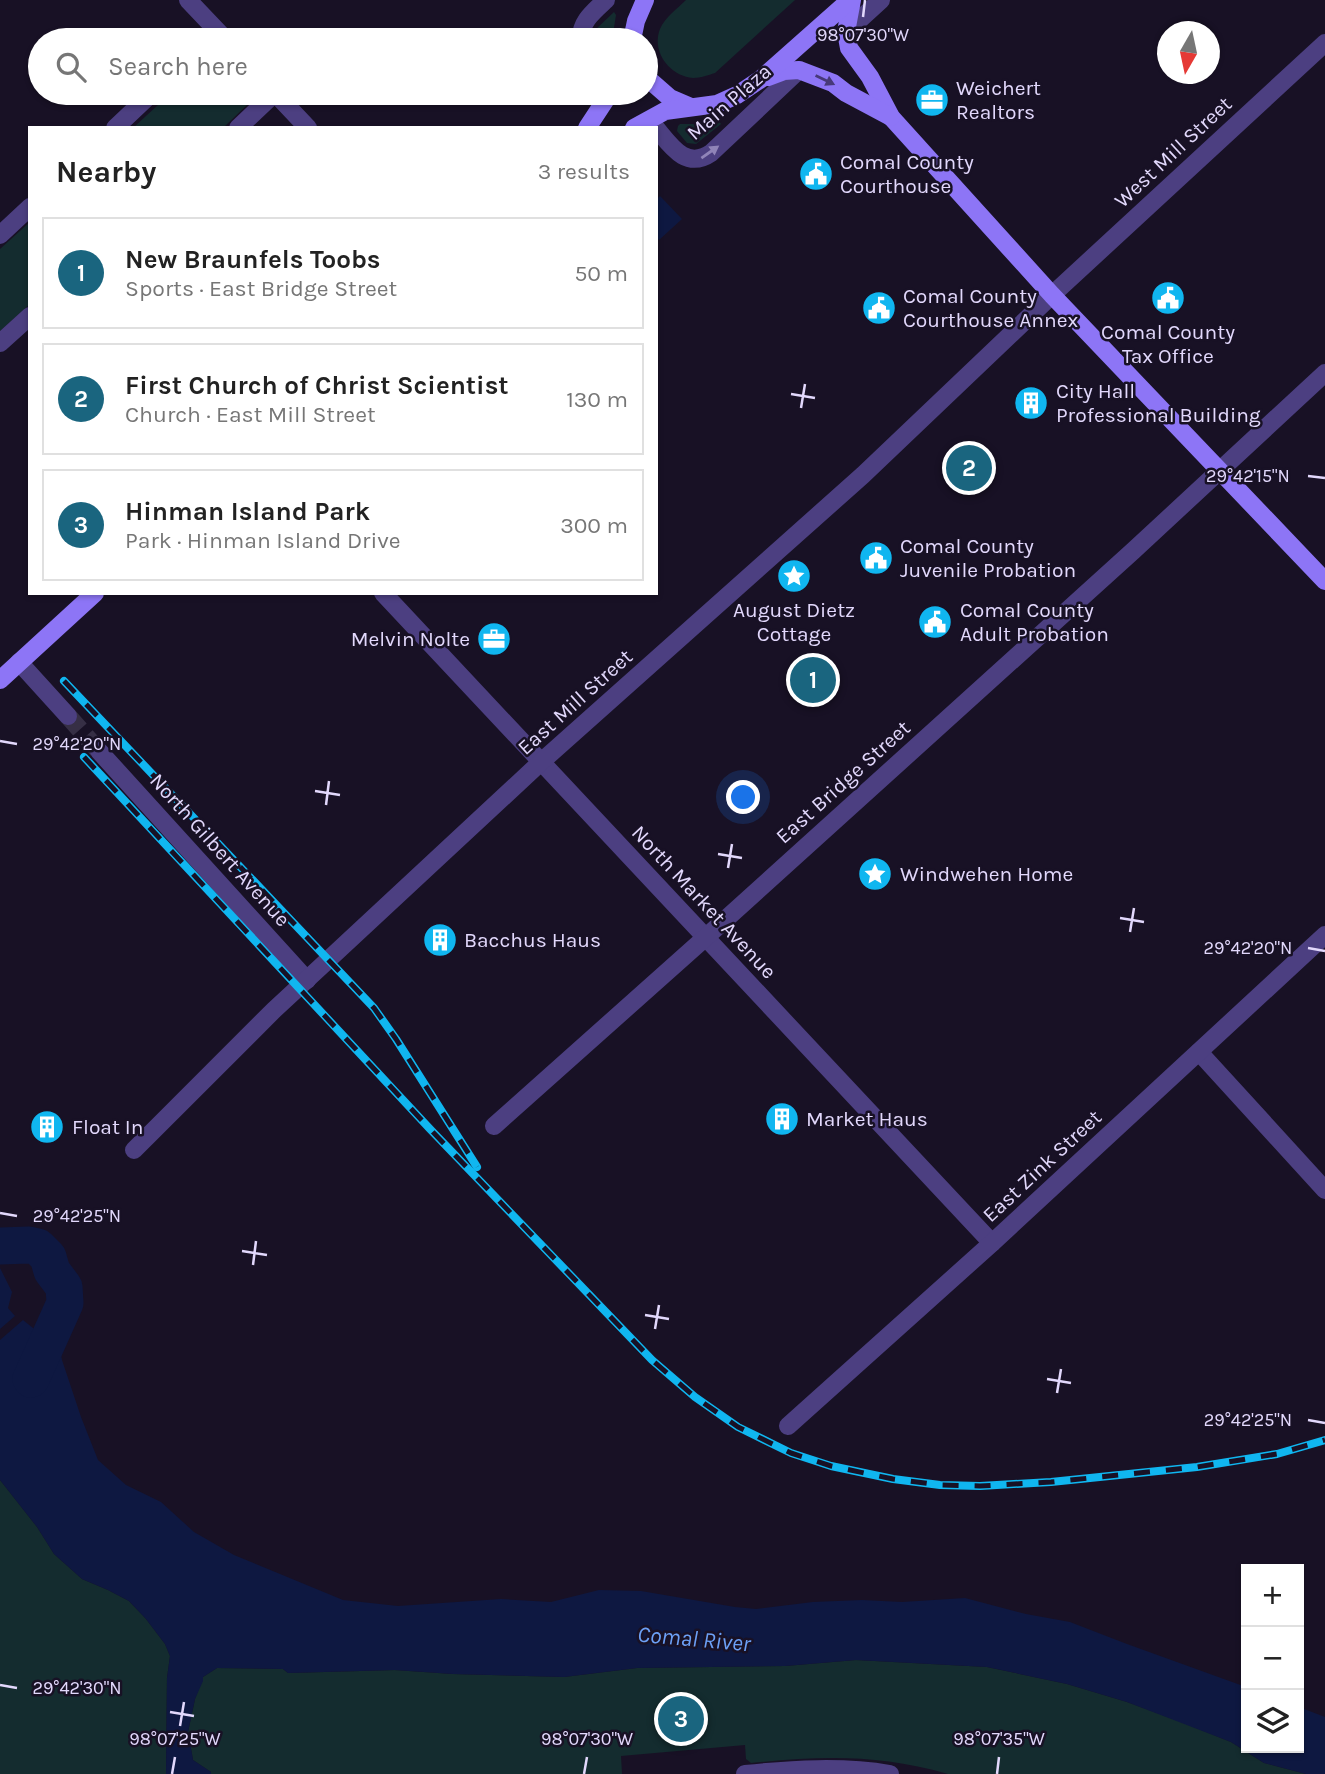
<!DOCTYPE html>
<html lang="en">
<head>
<meta charset="utf-8">
<style>
  :root { --surface:#fff; --page:#f6f6f6; --text:#222; --muted:#767676; --line:#e0e0e0; --accent:#1a657f }
  body { margin:0; font-family:Karla,sans-serif; background:var(--page); color:var(--text) }
  .controls { position:absolute; right:21px; bottom:21px; display:grid; overflow:hidden; border-radius:0px; box-shadow:0 2px 5px #0004 }
  .controls button { width:63px; height:63px; display:grid; place-items:center; padding:0; border:0; border-bottom:2px solid var(--line); background:var(--surface); color:var(--text); font:35px sans-serif }
  .compass { position:absolute; left:1157px; top:21px; width:63px; height:63px; border-radius:50%; background:var(--surface); box-shadow:0 2px 5px #0004; rotate:189deg }
  .you { position:absolute; left:744px; top:798px; width:24px; height:24px; margin:-18px; border:5px solid #fff; border-radius:50%; background:#1a73e8; box-shadow:0 0 0 10px #1a73e833 }
  .badge { display:grid; place-items:center; width:46px; height:46px; border-radius:50%; background:var(--accent); color:#fff; font-size:23px; font-weight:700 }
  .pin { position:absolute; translate:-50% -50%; border:4px solid #fff; box-shadow:0 2px 7px #0006 }
  .list { margin:0; padding:0; list-style:none }
  h2 { display:flex; justify-content:space-between; align-items:center; height:91px; margin:0; padding:0 28px; font-size:30px }
  h2 small { font-size:23px; font-weight:400; color:var(--muted) }
  .list li { display:grid; grid-template-columns:46px 1fr auto; gap:21px; align-items:center; box-sizing:border-box; height:112px; margin:0 14px 14px; padding:0 14px; border:2px solid var(--line); border-radius:0px }
  .list b { display:block; font-size:26px; white-space:nowrap }
  .list p { margin:0; font-size:23px; white-space:nowrap; color:var(--muted) }
  .list em { font-size:23px; font-style:normal; color:var(--muted) }
  .icon { flex:none; width:38px; height:38px; fill:none; stroke:currentColor; stroke-width:2; stroke-linecap:round; stroke-linejoin:round }
  .map { position:relative; flex:none; width:1325px; height:1774px; overflow:hidden }
  .search { position:absolute; background:var(--surface); box-shadow:0 2px 5px #0004; left:28px; top:28px; width:630px; height:77px; display:flex; align-items:center; gap:18px; box-sizing:border-box; padding:0 24px; border-radius:38px; color:var(--muted); font-size:26px }
  .panel { position:absolute; background:var(--surface); box-shadow:0 2px 5px #0004; left:28px; top:126px; width:630px; height:469px; border-radius:0px }
  .map>svg:first-child { display:block }
  .green { fill:#142c2f }
  .water { fill:#0e1841 }
  .lines { fill:none; stroke-linecap:round; stroke-linejoin:round }
  .river { stroke:#0e1841; stroke-width:37 }
  .minor-tunnel { stroke:#362f45; stroke-width:18; stroke-dasharray:18 9; stroke-linecap:butt }
  .minor { stroke:#4c3f81; stroke-width:18 }
  .tertiary { stroke:#4c3f81; stroke-width:18 }
  .secondary { stroke:#8d75f6; stroke-width:18 }
  .rail-casing { stroke:#10b6f0; stroke-width:8 }
  .rail { stroke:#181125; stroke-width:5; stroke-dasharray:16; stroke-linecap:butt }
  .oneway { fill:#473979 }
  .oneway2 { fill:#9084b8 }
  .ticks { fill:none; stroke:#e2d8fc; stroke-width:2.5 }
  .labels { text-anchor:middle; dominant-baseline:central; stroke-width:5; stroke-linejoin:round; paint-order:stroke }
  .poi-label { font-size:21px; fill:#e2d8fc; stroke:#181125; text-anchor:start }
  .street-label { font-size:21px; fill:#e2d8fc; stroke:#181125 }
  .water-label { font-size:23px; font-style:italic; fill:#6ca0f6; stroke:#181125 }
  .ticks-label { font-size:18px; text-anchor:middle; fill:#e2d8fc; stroke:#181125; stroke-width:5; stroke-linejoin:round; paint-order:stroke }
</style>
</head>
<body>
<div class="map">
<svg width="1325" height="1774" viewBox="0 0 1325 1774">
  <rect width="100%" height="100%" fill="#181125"/>
  <!-- green -->
  <g class="green">
    <path d="M686,0H795L715,73C708,75 701,78 693,78C670,76 651,52 660,29C665,17 677,9 686,0Z"/>
    <path d="M614,12L616,15L612,40H592L594,31Z"/>
    <path d="M171,93H252L253,97L250,102L223,128H133Z"/>
    <path d="M719,121L721,124L696,144L687,143L677,131L678,126L680,124H699Z"/>
    <path d="M30,222V304L0,331V249Z"/>
    <path d="M0,1480L37,1527L54,1554L82,1579L108,1590L129,1601L146,1619L165,1644L170,1656L167,1678L166,1774H0Z"/>
    <path d="M856,1660L987,1667L1067,1684L1127,1702L1181,1722L1231,1742L1264,1763L1306,1774H948C877,1754 823,1756 751,1763L746,1759L745,1745L621,1756L622,1774H211V1772L193,1760L188,1732L195,1699L203,1677L217,1668L283,1669L288,1673L395,1670L453,1674L564,1677L637,1668L785,1666Z"/>
  </g>
  <!-- water -->
  <g class="water">
    <path d="M660,196L682,219L659,240L656,236V200Z"/>
    <path d="M0,1268L12,1292L8,1308L15,1316L0,1329Z"/>
    <path d="M23,1320L43,1336L48,1334L57,1335L62,1360L81,1417L98,1460L126,1485L161,1502L194,1532L234,1555L343,1600L398,1606L501,1599L551,1602L599,1590L641,1591L735,1607L756,1609L813,1602L862,1600L902,1602L965,1598L1026,1614L1070,1622L1127,1644L1246,1687V1748H1299V1707L1325,1717V1774H1306L1264,1763L1231,1742L1127,1702L1067,1684L987,1667L856,1660L785,1666L637,1668L564,1677L453,1674L395,1670L288,1673L283,1669L217,1668L203,1677V1681L195,1699L188,1732L193,1760L211,1772V1774H166L167,1678L170,1656L165,1644L146,1619L129,1601L108,1590L82,1579L54,1554L37,1527L0,1480V1340Z"/>
  </g>
  <g class="lines">
    <!-- river -->
    <path class="river" d="M0,1246L29,1245L38,1247L48,1257L52,1271L64,1287L65,1303L31,1379"/>
    <!-- minor-tunnel -->
    <path class="minor-tunnel" d="M68,716L99,751"/>
    <!-- minor -->
    <g class="minor">
      <path d="M188,0L226,40"/>
      <path d="M846,32L881,0"/>
      <path d="M581,40C580,22 593,12 606,0"/>
      <path d="M275,93L308,128"/>
      <path d="M115,128L152,93"/>
      <path d="M238,128L275,93"/>
      <path d="M656,128C671,146 686,170 711,153L799,70"/>
      <path d="M0,235L30,207"/>
      <path d="M0,343L30,316"/>
      <path d="M383,593L992,1243"/>
      <path d="M19,662L68,716"/>
      <path d="M99,751L307,980"/>
      <path d="M1199,1052L1325,1190"/>
      <path d="M494,1126L706,937L1133,551L1325,373"/>
      <path d="M134,1150L274,1010L328,960L541,762L863,475L1052,295L1325,43"/>
      <path d="M788,1426L992,1243L1325,935"/>
    </g>
    <!-- tertiary -->
    <path class="tertiary" d="M745,1774C793,1769 843,1766 890,1774"/>
    <!-- secondary -->
    <g class="secondary">
      <path d="M852,0L846,32L849,48L870,77L891,117L1052,295L1325,581"/>
      <path d="M632,40L636,21L645,0"/>
      <path d="M646,77L670,98L691,107"/>
      <path d="M768,77L784,71L799,70L833,83L846,93L891,117"/>
      <path d="M587,128L610,93"/>
      <path d="M634,128L665,111L717,104L737,95L761,79L850,0"/>
      <path d="M0,680L95,593"/>
    </g>
    <!-- rail casing -->
    <g class="rail-casing">
      <g id="rail">
        <path d="M64,681L374,1008L396,1039L477,1167"/>
        <path d="M84,757L430,1129L652,1360L695,1397L738,1427L791,1453L831,1466L893,1479L940,1485L980,1486L1051,1482L1197,1467L1277,1454L1325,1440"/>
      </g>
    </g>
    <!-- rail -->
    <use href="#rail" class="rail"/>
  </g>
  <!-- one-way arrows -->
  <defs><path id="oneway-solid" d="M-6-.8H1V-3.2L6.5 0L1 3.2V.8H-6Z" transform="scale(1.75)"/></defs>
  <use class="oneway" href="#oneway-solid" transform="translate(825 80) rotate(26)"/>
  <use class="oneway2" href="#oneway-solid" transform="translate(710 152) rotate(-35)"/>
  <!-- ticks -->
  <path class="ticks" d="M863,17L865,0M791,394L815,398M801,408L805,384M1308,476L1325,478M0,741L17,744M315,791L340,795M326,805L329,781M718,854L742,858M728,868L732,844M1120,918L1144,922M1130,932L1134,908M1308,948L1325,951M0,1213L17,1216M242,1251L267,1255M253,1265L256,1241M645,1315L669,1319M655,1329L659,1305M1047,1379L1071,1383M1057,1393L1061,1369M1308,1420L1325,1423M0,1685L17,1688M170,1712L194,1716M180,1726L184,1702M172,1774L175,1757M584,1774L587,1757M997,1774L999,1757"/>
  <!-- icons -->
  <defs>
    <g id="office-disc" transform="scale(1.75)"><circle r="9.5" fill="#10b6f0" stroke="#181125"/><path d="M-6-3h4V-5.5h4V-3h4V5H-6ZM-1-4.5V-3h2v-1.5ZM-6 0V1H6V0Z" fill="#fff"/></g>
    <g id="civic-disc" transform="scale(1.75)"><circle r="9.5" fill="#10b6f0" stroke="#181125"/><path d="M-.6-6.5H3V-4.5H.6V-3L4-1V1h2V6H-6V1h2V-1L-.6-3ZM-1.2 2.5V6h2.4V2.5Z" fill="#fff"/></g>
    <g id="building-disc" transform="scale(1.75)"><circle r="9.5" fill="#10b6f0" stroke="#181125"/><path d="M-4-6H4V6H1V3H-1V6H-4ZM-2.5-4.3h1.7v1.8h-1.7ZM.8-4.3h1.7v1.8H.8ZM-2.5-1h1.7V.8h-1.7ZM.8-1h1.7V.8H.8Z" fill="#fff"/></g>
    <g id="sight-disc" transform="scale(1.75)"><circle r="9.5" fill="#10b6f0" stroke="#181125"/><path d="M0-6L1.8-2.2L6-1.7L2.9 1.2L3.7 5.4L0 3.3L-3.7 5.4L-2.9 1.2L-6-1.7L-1.8-2.2Z" fill="#fff"/></g>
  </defs>
  <g fill-rule="evenodd">
    <use href="#office-disc" x="932" y="100"/>
    <use href="#civic-disc" x="816" y="174"/>
    <use href="#civic-disc" x="1168" y="298"/>
    <use href="#civic-disc" x="879" y="308"/>
    <use href="#building-disc" x="1031" y="403"/>
    <use href="#civic-disc" x="876" y="558"/>
    <use href="#sight-disc" x="794" y="576"/>
    <use href="#civic-disc" x="935" y="622"/>
    <use href="#office-disc" x="494" y="639"/>
    <use href="#sight-disc" x="875" y="874"/>
    <use href="#building-disc" x="440" y="940"/>
    <use href="#building-disc" x="782" y="1119"/>
    <use href="#building-disc" x="47" y="1127"/>
  </g>
  <g class="labels">
    <!-- poi labels -->
    <g class="poi-label">
      <text x="956" y="88">Weichert<tspan x="956" dy="24">Realtors</tspan></text>
      <text x="840" y="162">Comal County<tspan x="840" dy="24">Courthouse</tspan></text>
      <text x="903" y="296">Comal County<tspan x="903" dy="24">Courthouse Annex</tspan></text>
      <text x="1168" y="332" text-anchor="middle">Comal County<tspan x="1168" dy="24">Tax Office</tspan></text>
      <text x="1056" y="391">City Hall<tspan x="1056" dy="24">Professional Building</tspan></text>
      <text x="900" y="546">Comal County<tspan x="900" dy="24">Juvenile Probation</tspan></text>
      <text x="794" y="610" text-anchor="middle">August Dietz<tspan x="794" dy="24">Cottage</tspan></text>
      <text x="960" y="610">Comal County<tspan x="960" dy="24">Adult Probation</tspan></text>
      <text x="470" y="639" text-anchor="end">Melvin Nolte</text>
      <text x="900" y="874">Windwehen Home</text>
      <text x="464" y="940">Bacchus Haus</text>
      <text x="806" y="1119">Market Haus</text>
      <text x="72" y="1127">Float In</text>
    </g>
    <!-- street labels -->
    <g class="street-label">
      <text transform="translate(729 102) rotate(-41)">Main Plaza</text>
      <text transform="translate(1173 152) rotate(-43)">West Mill Street</text>
      <text transform="translate(575 702) rotate(-42)">East Mill Street</text>
      <text transform="translate(843 782) rotate(-42)">East Bridge Street</text>
      <text transform="translate(220 850) rotate(48)">North Gilbert Avenue</text>
      <text transform="translate(704 902) rotate(47)">North Market Avenue</text>
      <text transform="translate(1042 1166) rotate(-43)">East Zink Street</text>
    </g>
    <!-- water labels -->
    <g class="water-label">
      <text transform="translate(694 1639) rotate(5)">Comal River</text>
    </g>
  </g>
  <g class="ticks-label">
    <text x="863" y="41">98°07'30"W</text>
    <text x="1248" y="482">29°42'15"N</text>
    <text x="77" y="750">29°42'20"N</text>
    <text x="1248" y="954">29°42'20"N</text>
    <text x="77" y="1222">29°42'25"N</text>
    <text x="1248" y="1426">29°42'25"N</text>
    <text x="77" y="1694">29°42'30"N</text>
    <text x="175" y="1745">98°07'25"W</text>
    <text x="587" y="1745">98°07'30"W</text>
    <text x="999" y="1745">98°07'35"W</text>
  </g>
</svg>
<div class="controls">
<button>+</button>
<button>−</button>
<button><svg class="icon" aria-label="layers" viewBox="0 0 24 24"><path d="M12 4l9 5-9 5-9-5zM3 14l9 5 9-5"/></svg></button>
</div>
<svg class="compass" viewBox="-18 -18 36 36"><path d="M0-13l5 13h-10z" fill="#e53935"/><path d="M0 13l5-13h-10z" fill="#767676"/></svg>
<div class="you"></div>
<div class="pin badge" style="left:813px;top:680px">1</div>
<div class="pin badge" style="left:969px;top:468px">2</div>
<div class="pin badge" style="left:681px;top:1719px">3</div>
<div class="search"><svg class="icon" aria-label="search" viewBox="0 0 24 24"><circle cx="10" cy="10" r="6"/><path d="M15 15l6 6"/></svg>Search here</div>
<section class="panel">
<h2>Nearby<small>3 results</small></h2>
<ul class="list">
<li><span class="badge">1</span><div><b>New Braunfels Toobs</b><p>Sports · East Bridge Street</p></div><em>50 m</em></li>
<li><span class="badge">2</span><div><b>First Church of Christ Scientist</b><p>Church · East Mill Street</p></div><em>130 m</em></li>
<li><span class="badge">3</span><div><b>Hinman Island Park</b><p>Park · Hinman Island Drive</p></div><em>300 m</em></li>
</ul>
</section>
</div>
</body>
</html>
